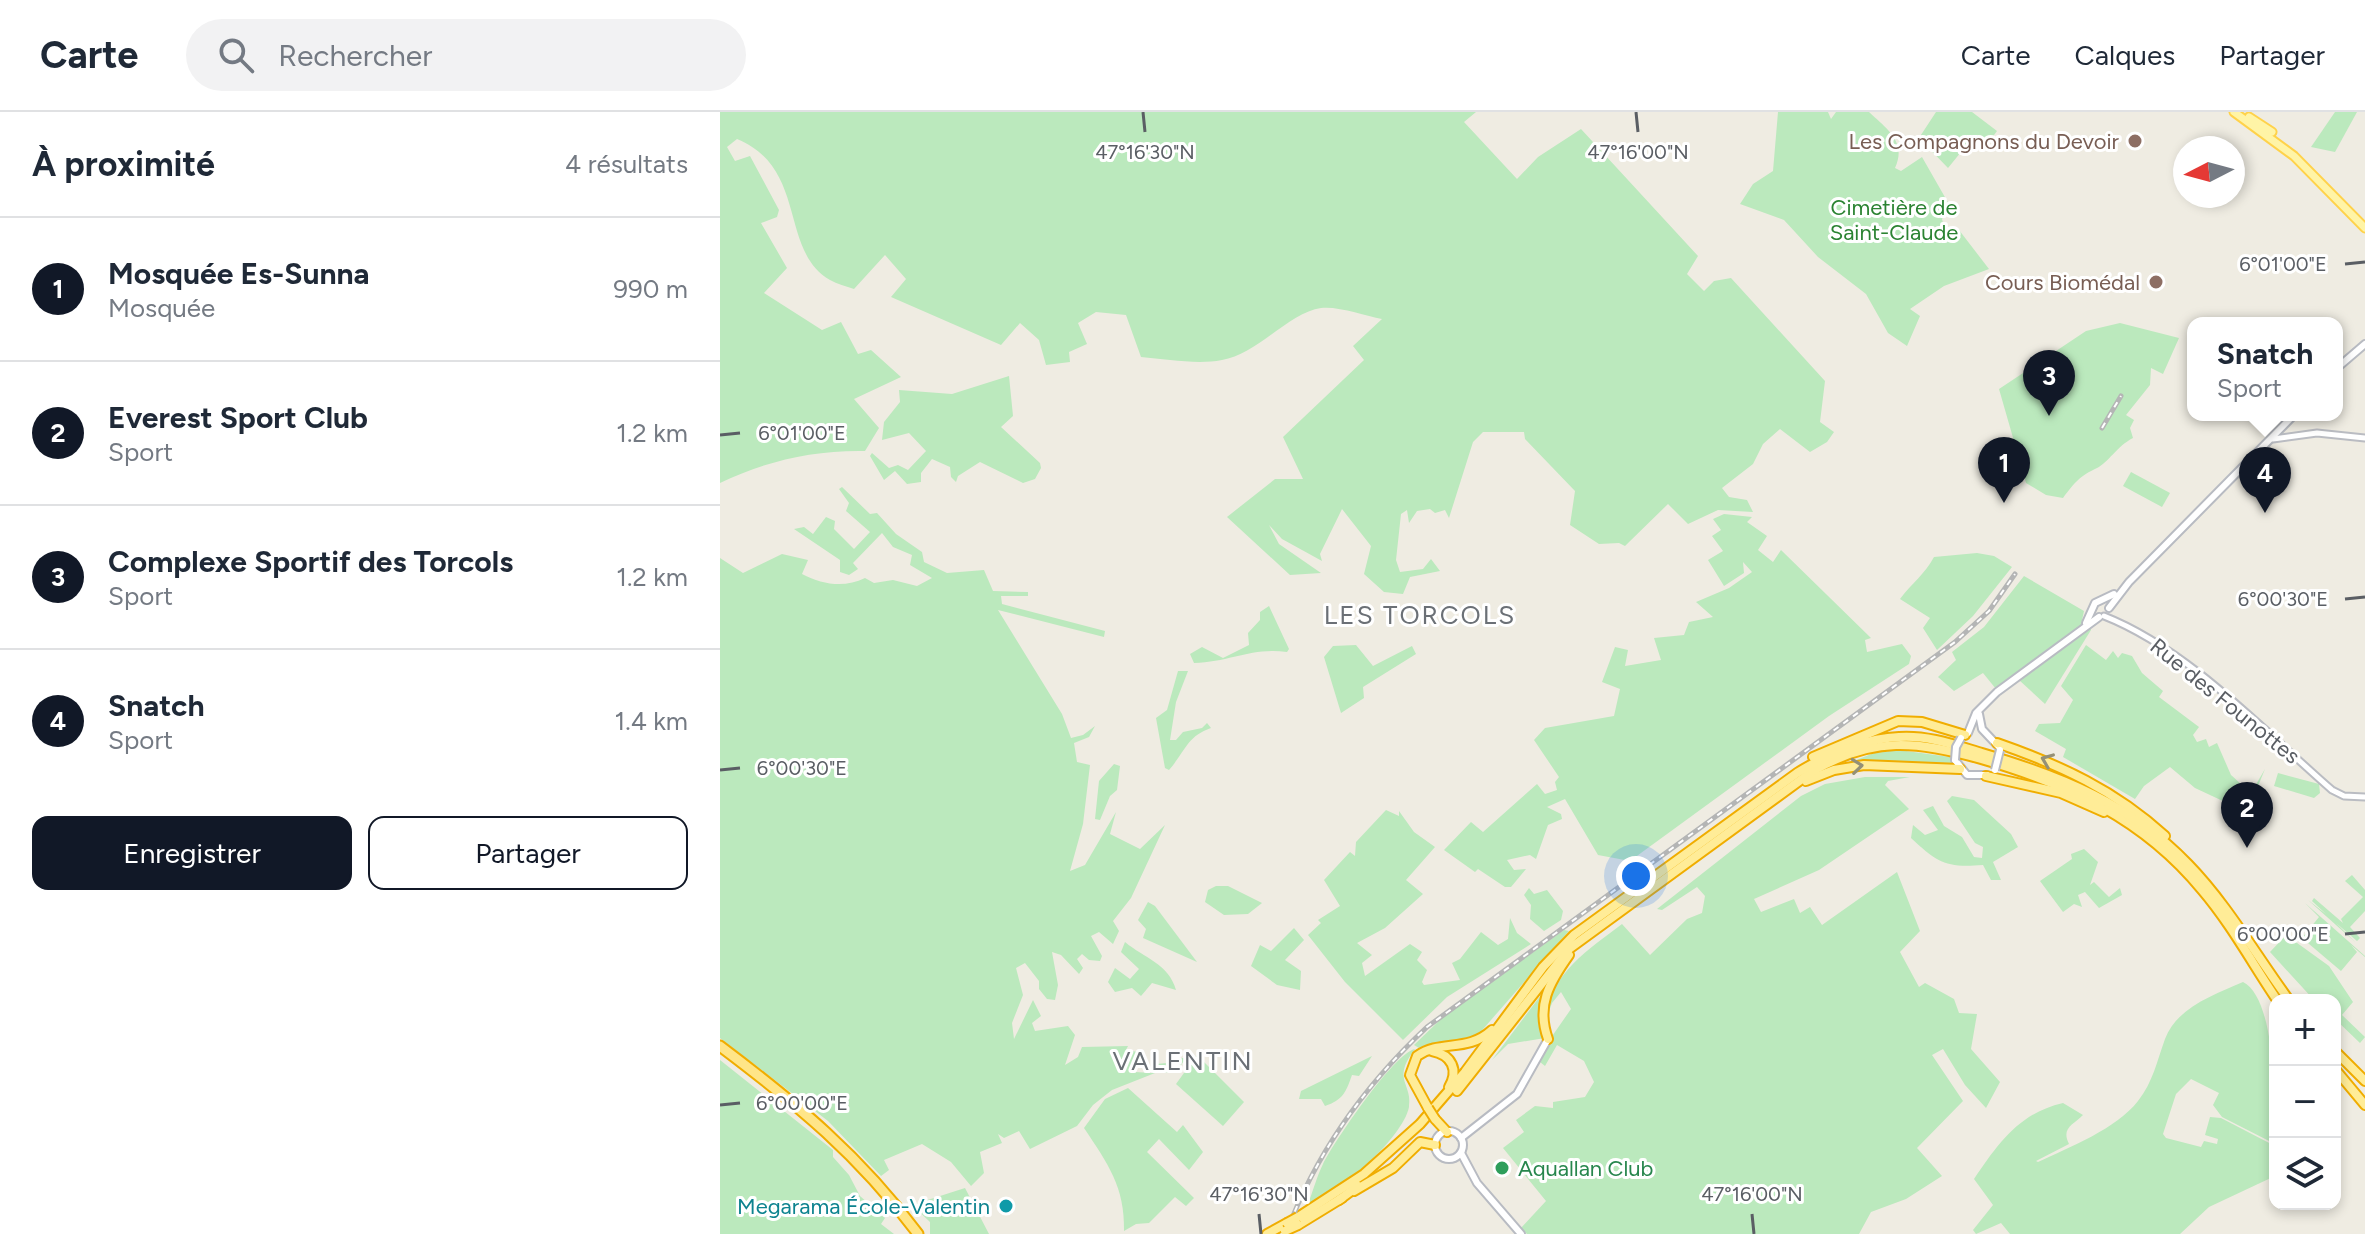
<!DOCTYPE html>
<html lang="fr">
<head>
<meta charset="utf-8">
<style>
  :root { --surface:#fff; --page:#f2f2f3; --text:#1f2937; --muted:#747a83; --line:#e0e1e3; --accent:#111827 }
  body { margin:0; font-family:Figtree,sans-serif; background:var(--page); color:var(--text) }
  .controls { position:absolute; right:24px; bottom:24px; display:grid; overflow:hidden; border-radius:16px; box-shadow:0 4px 12px #0003 }
  .controls button { width:72px; height:72px; display:grid; place-items:center; padding:0; border:0; border-bottom:2px solid var(--line); background:var(--surface); color:var(--text); font:40px sans-serif }
  .compass { position:absolute; left:1453px; top:24px; width:72px; height:72px; border-radius:50%; background:var(--surface); box-shadow:0 4px 12px #0003; rotate:264deg }
  .you { position:absolute; left:916px; top:764px; width:28px; height:28px; margin:-20px; border:6px solid #fff; border-radius:50%; background:#1a73e8; box-shadow:0 0 0 12px #1a73e833 }
  .badge { display:grid; place-items:center; width:52px; height:52px; border-radius:50%; background:var(--accent); color:#fff; font-size:26px; font-weight:700 }
  .pin { position:absolute; translate:-50% -66px; filter:drop-shadow(0 2px 4px #0008) }
  .pin::after { content:''; position:absolute; top:42px; width:28px; height:24px; background:inherit; clip-path:polygon(0 0,100% 0,50% 100%) }
  .popup { position:absolute; left:1467px; top:205px; width:156px; height:104px; box-sizing:border-box; display:grid; place-content:center; border-radius:16px; background:var(--surface); filter:drop-shadow(0 2px 6px #0005); font-size:26px; white-space:nowrap; color:var(--muted) }
  .popup b { font-size:30px; color:var(--text) }
  .popup::after { content:''; position:absolute; left:50%; top:100%; margin-left:-16px; border:16px solid transparent; border-top-color:var(--surface) }
  .list { margin:0; padding:0; list-style:none }
  h2 { display:flex; justify-content:space-between; align-items:center; height:104px; margin:0; padding:0 32px; font-size:34px }
  h2 small { font-size:26px; font-weight:400; color:var(--muted) }
  .list li { display:grid; grid-template-columns:52px 1fr auto; gap:24px; align-items:center; box-sizing:border-box; height:144px; padding:0 32px; border-top:2px solid var(--line) }
  .list b { display:block; font-size:30px; white-space:nowrap }
  .list p { margin:0; font-size:26px; white-space:nowrap; color:var(--muted) }
  .list em { font-size:26px; font-style:normal; color:var(--muted) }
  .actions { display:flex; gap:16px; padding:24px 32px }
  .actions a { flex:1; padding:18px 0; border:2px solid var(--accent); border-radius:16px; text-align:center; font-size:28px; color:var(--accent) }
  .actions .main { background:var(--accent); color:#fff }
  .icon { flex:none; width:44px; height:44px; fill:none; stroke:currentColor; stroke-width:2; stroke-linecap:round; stroke-linejoin:round }
  .map { position:relative; flex:none; width:1645px; height:1122px; overflow:hidden }
  header { display:flex; align-items:center; gap:48px; box-sizing:border-box; height:112px; padding:0 40px; background:var(--surface); border-bottom:2px solid var(--line) }
  header strong { font-size:38px }
  nav { display:flex; gap:44px; margin-inline-start:auto; font-size:28px }
  .search { width:560px; height:72px; background:var(--page); display:flex; align-items:center; gap:20px; box-sizing:border-box; padding:0 28px; border-radius:44px; color:var(--muted); font-size:30px }
  main { display:flex }
  aside { flex:1; background:var(--surface) }
  .map>svg:first-child { display:block }
  .green { fill:#bbe9bd }
  .lines { fill:none; stroke-linecap:round; stroke-linejoin:round }
  .tertiary-casing { stroke:#babcc2; stroke-width:9 }
  .secondary-casing { stroke:#b8bbc2; stroke-width:10 }
  .primary-casing { stroke:#ffd24a; stroke-width:11 }
  .trunk-casing { stroke:#f0ad00; stroke-width:12 }
  .motorway-casing { stroke:#f0ad00; stroke-width:13 }
  .tertiary { stroke:#fff; stroke-width:5 }
  .secondary { stroke:#fff; stroke-width:6 }
  .primary { stroke:#fff4a6; stroke-width:7 }
  .trunk { stroke:#ffec97; stroke-width:8 }
  .motorway { stroke:#ffe588; stroke-width:9 }
  .rail-casing { stroke:#b4b5b5; stroke-width:5 }
  .rail { stroke:#fff; stroke-width:2; stroke-dasharray:6; stroke-linecap:butt }
  .secondary-bridge-casing { stroke:#b8bbc2; stroke-width:10; stroke-linecap:butt }
  .trunk-bridge-casing { stroke:#f0ad00; stroke-width:12; stroke-linecap:butt }
  .secondary-bridge { stroke:#fff; stroke-width:6 }
  .trunk-bridge { stroke:#ffec97; stroke-width:8 }
  .oneway { stroke:#949076 }
  .ticks { fill:none; stroke:#5a5e64; stroke-width:3 }
  .education-dot { fill:#8d6e63; stroke:#fff; stroke-width:3 }
  .leisure-dot { fill:#2e9e5b; stroke:#fff; stroke-width:3 }
  .culture-dot { fill:#0f9aa8; stroke:#fff; stroke-width:3 }
  .labels { text-anchor:middle; dominant-baseline:central; stroke-width:6; stroke-linejoin:round; paint-order:stroke }
  .education-label { font-size:22px; fill:#785e54; stroke:#fff; text-anchor:end }
  .park-label { font-size:22px; fill:#2b8332; stroke:#fff }
  .street-label { font-size:22px; fill:#5a5e64; stroke:#fff }
  .leisure-label { font-size:22px; fill:#27864d; stroke:#fff; text-anchor:start }
  .culture-label { font-size:22px; fill:#0d838f; stroke:#fff; text-anchor:end }
  .quarter-label { font-size:26px; letter-spacing:2px; fill:#6b7076; stroke:#fff }
  .ticks-label { font-size:20px; text-anchor:middle; fill:#5a5e64; stroke:#fff; stroke-width:6; stroke-linejoin:round; paint-order:stroke }
</style>
</head>
<body>
<header>
<strong>Carte</strong>
<div class="search"><svg class="icon" aria-label="search" viewBox="0 0 24 24"><circle cx="10" cy="10" r="6"/><path d="M15 15l6 6"/></svg>Rechercher</div>
<nav><a>Carte</a><a>Calques</a><a>Partager</a></nav>
</header>
<main>
<aside>
<h2>À proximité<small>4 résultats</small></h2>
<ul class="list">
<li><span class="badge">1</span><div><b>Mosquée Es-Sunna</b><p>Mosquée</p></div><em>990 m</em></li>
<li><span class="badge">2</span><div><b>Everest Sport Club</b><p>Sport</p></div><em>1.2 km</em></li>
<li><span class="badge">3</span><div><b>Complexe Sportif des Torcols</b><p>Sport</p></div><em>1.2 km</em></li>
<li><span class="badge">4</span><div><b>Snatch</b><p>Sport</p></div><em>1.4 km</em></li>
</ul>
<div class="actions"><a class="main">Enregistrer</a><a>Partager</a></div>
</aside>
<div class="map">
<svg width="1645" height="1122" viewBox="0 0 1645 1122">
  <rect width="100%" height="100%" fill="#efece2"/>
  <!-- green -->
  <g class="green">
    <path d="M0,0H756L744,10L797,67L818,45L861,17L978,144L967,162L984,179L994,169L1011,166L1105,269L1100,310L1114,320L1107,330L1090,340L1060,317L1043,332L1033,352L1002,376L1009,385L1027,388L1033,400L998,398L968,412L948,392L905,434L899,431L879,432L850,413L855,379L805,327L804,320H763L753,330L729,406L725,398L715,401L710,397L697,399L689,411L687,398L681,402L676,448L680,460L703,457L711,447L720,459L690,465L683,482L664,480L644,462L651,434L622,397L600,442L602,449L562,427L549,413L559,432L601,461L570,463L507,405L555,367H583L563,325L644,248L633,234L662,207C645,204 619,194 601,196C570,200 536,243 502,248C477,253 447,247 421,245L406,203L376,200L358,211L367,232L349,240L350,250L326,253L319,228L300,211L281,233L171,185L186,167L165,143L134,177C126,174 117,172 110,168C59,139 88,56 17,27L7,35L15,49L30,44L59,98L57,105L41,111L67,156L44,181L102,218L121,210L138,242L151,238L181,265L134,287L159,316L145,339C93,338 46,349 0,371Z"/>
    <path d="M1058,0H1108L1111,7L1116,0H1149C1167,17 1187,30 1175,56L1181,59L1202,45L1230,94L1222,107L1224,115L1232,120L1239,118L1269,157L1224,174L1190,197L1200,204L1187,234L1168,221L1146,182L1098,145L1064,108L1020,92L1033,72L1053,59Z"/>
    <path d="M1216,0H1252L1277,19L1263,38L1250,29L1228,56L1199,26Z"/>
    <path d="M1615,0H1637L1615,40L1591,35Z"/>
    <path d="M1400,211L1459,226L1443,262L1431,256L1430,273L1406,303L1414,308L1410,316L1413,326C1397,334 1388,351 1377,356C1360,364 1355,370 1343,386L1326,383L1306,371L1279,277L1366,219Z"/>
    <path d="M289,264L293,304L281,315L320,351L321,356L315,367L303,371L260,350L238,364L236,370L231,365L230,355L212,347L201,361V370L187,372L175,359L164,368L150,344L152,341L169,356L178,353L188,358L206,339L189,321L162,328L164,310L180,290L179,278L232,282Z"/>
    <path d="M1411,360L1450,381L1442,395L1403,374Z"/>
    <path d="M122,375L150,402L157,401L176,422L202,440L204,450L227,461L264,458L273,479L308,480V484H281L282,492L385,519L384,525L278,498L342,602L351,626L363,623L375,614L369,625L354,631L357,650L370,653L363,712L350,759L365,753L396,700L390,722L420,737L445,713L411,786L393,809L399,819L393,832L379,820L371,824L382,844L380,849L369,848L362,842L357,847L363,856L359,862L341,843L332,840L338,873L335,888L327,887L319,877V869L305,851L296,856L303,883L292,911L294,927L313,888L321,904L312,911L315,919L348,914L355,923L345,953L358,945L362,935L408,934L406,938L418,940L415,960L432,961L436,952L447,951V946H466L456,960L435,961L392,978L373,993L357,1014L310,1037L299,1019L284,1026L278,1022L282,1031L260,1040L264,1061L251,1074L231,1050L202,1032L164,1048L169,1058L161,1064L108,1009L0,926V446L23,461L62,442L88,448L82,462C103,473 125,476 145,466L154,471L173,468L197,474L212,466L190,453L192,443L173,435L162,421L133,451L138,457L129,463L120,460V448L74,417L84,415L93,422L106,405L115,409L114,417L134,437L150,420L126,399L129,391L119,377Z"/>
    <path d="M1004,402L1032,405L1027,410L1047,424L1038,438L1053,450L1061,438L1151,526L1145,528L1147,540L1182,532L1191,544L1189,552L1109,604L910,749L878,743L845,687L827,695L841,702L842,707L828,713L816,747L810,743L787,748L794,758L806,757L791,775H785L758,757L755,760L724,738L751,710L763,720L817,672L825,682L837,678L835,670L839,665L814,628L825,616L894,604L900,577L882,570L895,535L908,538L905,554L941,548L934,526L964,523L969,510L993,505L976,490L1009,476L1032,460L1023,450L1024,461L1004,474L988,448L1003,439L992,424L1001,418L993,407Z"/>
    <path d="M1257,441L1274,444L1292,455L1253,504L1217,538L1203,516L1210,506L1180,487C1192,471 1205,462 1214,445Z"/>
    <path d="M1304,464L1364,499L1361,513L1276,577L1263,561L1234,579L1218,565L1236,548L1232,540L1264,515Z"/>
    <path d="M549,494L569,537L567,540C532,535 510,550 474,551L470,542L482,535L503,546L529,533L528,521L540,508V500Z"/>
    <path d="M1370,514L1371,518L1325,592L1299,568Z"/>
    <path d="M636,533L653,554L692,534L696,542L643,575L644,586L621,601L604,545L613,534Z"/>
    <path d="M1366,533L1386,548L1393,539L1398,546L1402,541L1412,544L1422,561L1443,579L1439,585L1479,615L1473,623L1477,630L1486,627L1489,635L1497,631L1511,663L1531,681L1545,657L1529,696L1523,694L1520,697L1475,676L1450,655L1424,674L1415,687L1343,645L1346,637L1315,619L1319,612L1340,611L1353,588L1341,574Z"/>
    <path d="M458,559H468L456,590L450,628H456L463,620L482,616L487,611L491,616C467,624 465,640 449,658L445,656L436,606L447,598Z"/>
    <path d="M1179,638L1230,645L1232,653C1194,658 1160,647 1121,654L1154,641Z"/>
    <path d="M394,652L400,654L397,678L390,684L380,708L375,707L379,669Z"/>
    <path d="M1558,661L1599,672L1600,681L1594,686L1554,674Z"/>
    <path d="M1145,665H1190L1168,669L1165,673L1189,697L1099,758L1034,787L1041,800L1074,787L1080,801L1090,795L1102,813L1177,760L1200,819L1180,840L1199,875L1205,871L1234,887L1239,901L1257,902L1251,937L1280,970L1266,996L1245,973L1223,937L1212,943L1243,989L1197,1036L1222,1064L1186,1087L1151,1100L1139,1122H807L801,1116L826,1089L783,1036L804,1020L796,1008L815,994L833,996V990L865,985L874,970L864,949L837,933L825,954L820,950L828,930L851,897L841,880L832,891L825,910C828,863 868,838 902,812L930,843L967,807L982,801L985,784L977,775L942,798L937,797L1081,684L1105,672Z"/>
    <path d="M1232,684L1254,688L1291,722L1298,735L1273,750L1281,768H1271L1263,753C1226,756 1218,751 1191,726L1193,713L1205,723L1218,718L1203,698L1213,694L1224,714L1242,725L1254,745L1262,746L1263,735L1255,731L1227,689Z"/>
    <path d="M666,698L679,704V699L694,720L715,735L686,768L703,782L665,816L637,831L652,843L642,851L645,864L690,832L702,840L697,848L707,858L702,870L704,873L740,868L732,851L740,847L761,820L778,833L788,827L790,806L797,821L811,832L727,885L683,928L625,870L588,823L601,811L598,808L620,794L604,768L630,740L635,744L636,730Z"/>
    <path d="M1364,737L1378,750L1370,773L1374,770L1389,785L1400,776L1402,783L1379,796L1365,780L1358,783L1362,795L1354,792L1343,800L1320,769L1352,747L1351,742Z"/>
    <path d="M1632,763L1645,778V799L1630,815L1640,826L1637,829L1616,811L1635,830L1588,788L1606,802L1592,789L1594,786L1623,811L1621,807L1643,785L1625,769Z"/>
    <path d="M496,774H508L542,791L528,802L504,803L485,790L488,778Z"/>
    <path d="M809,776L814,782L827,778L843,799L841,808L824,819L810,807L811,793L804,783Z"/>
    <path d="M428,790L435,794L477,850L423,826L426,817L418,808Z"/>
    <path d="M1585,791L1645,844V845L1631,833L1637,840L1621,859L1582,826L1599,805Z"/>
    <path d="M574,816L584,828L565,848L581,859L580,878L557,873L531,854L540,833L551,839Z"/>
    <path d="M844,818L849,819L757,924L699,936L694,933L722,906Z"/>
    <path d="M1566,823L1609,854L1633,890L1622,903L1645,925L1640,931L1615,907V888H1594L1550,840Z"/>
    <path d="M405,830C424,846 449,852 456,878L432,871L421,884L412,876L395,880L388,870L395,856L410,867L419,857L401,840Z"/>
    <path d="M1523,870C1557,887 1555,997 1555,1032L1502,1005L1493,993L1499,981L1471,967L1456,982L1443,1022L1446,1026L1481,1035L1484,1029L1497,1032L1498,1027L1485,1023L1490,1005L1501,1006L1555,1034V1064L1489,1095L1460,1122H1290L1281,1111L1256,1122L1253,1118L1273,1093L1254,1067C1278,1032 1299,1001 1343,991L1363,1003C1353,1013 1341,1016 1349,1032L1316,1049L1318,1050C1350,1035 1396,1017 1418,989C1433,970 1437,949 1445,927C1457,895 1494,883 1523,870Z"/>
    <path d="M821,883L824,884L818,908L825,926L788,932L772,948Z"/>
    <path d="M695,937C671,968 693,971 689,995C683,1026 616,1085 588,1092C593,1079 597,1064 603,1052C614,1030 674,941 695,937Z"/>
    <path d="M477,943L524,990L503,1014L456,972Z"/>
    <path d="M652,944L639,964L632,963C626,980 623,988 605,994L601,987H579L581,979Z"/>
    <path d="M0,948L113,1038V1045L129,1063L140,1084L165,1106L161,1112L174,1122H0Z"/>
    <path d="M408,976L457,1020L463,1013L483,1040L469,1058L439,1027L427,1040L474,1086L466,1094L455,1085L429,1111L416,1112L404,1119C405,1075 388,1052 364,1016L385,987Z"/>
    <path d="M245,1076L269,1122H210V1110L192,1093Z"/>
  </g>
  <g class="lines">
    <!-- tertiary casing -->
    <g class="tertiary-casing">
      <g id="tertiary">
        <path d="M1553,327L1597,321L1645,326"/>
        <path d="M1384,504C1468,537 1544,619 1612,678L1624,684L1645,685"/>
      </g>
    </g>
    <!-- secondary casing -->
    <g class="secondary-casing">
      <g id="secondary">
        <path d="M1617,256L1645,232"/>
        <path d="M1389,496L1409,470L1574,303"/>
        <path d="M1366,511L1375,491L1394,482"/>
        <path d="M1259,602L1262,617L1279,635"/>
        <path d="M1248,621L1256,601L1277,580L1379,505"/>
        <path d="M1235,648L1247,663H1267"/>
        <circle cx="729" cy="1033" r="14"/>
        <path d="M741,1026L797,982L828,927"/>
        <path d="M741,1041L757,1071L801,1122"/>
      </g>
    </g>
    <!-- primary casing -->
    <g class="primary-casing">
      <g id="primary">
        <path d="M1514,0L1574,44L1645,116"/>
        <path d="M1529,5L1552,20"/>
      </g>
    </g>
    <!-- trunk casing -->
    <g class="trunk-casing">
      <g id="trunk">
        <path d="M1277,631C1340,653 1395,678 1445,724"/>
        <path d="M1093,645L1178,609L1202,610L1245,623"/>
        <path d="M1266,664L1341,681L1384,700"/>
        <path d="M1086,669L1114,658L1144,653L1240,657"/>
        <path d="M828,927C816,894 829,871 849,843"/>
        <path d="M712,939C732,943 739,958 729,975"/>
        <path d="M1615,939L1645,969"/>
        <path d="M1615,957L1645,993"/>
        <path d="M737,979L849,837L1093,659C1154,624 1197,629 1261,647C1348,672 1424,707 1482,778C1511,812 1532,851 1557,888"/>
        <path d="M708,996L690,963L697,944C721,927 747,941 772,918"/>
        <path d="M715,1007L727,1020"/>
        <path d="M634,1079L673,1056L700,1030L715,1033"/>
        <path d="M619,1088L638,1074"/>
        <path d="M578,1105L644,1062L700,1012L745,960L823,855L854,823L1077,661C1109,641 1142,627 1179,625C1208,623 1235,633 1262,641C1341,664 1410,692 1468,752C1507,792 1536,843 1569,888"/>
        <path d="M578,1113L622,1086"/>
        <path d="M547,1122L567,1111"/>
      </g>
    </g>
    <!-- motorway casing -->
    <g class="motorway-casing">
      <path id="motorway" d="M0,934C77,992 140,1044 198,1122"/>
    </g>
    <!-- tertiary -->
    <use href="#tertiary" class="tertiary"/>
    <!-- secondary -->
    <use href="#secondary" class="secondary"/>
    <!-- primary -->
    <use href="#primary" class="primary"/>
    <!-- trunk -->
    <use href="#trunk" class="trunk"/>
    <!-- motorway -->
    <use href="#motorway" class="motorway"/>
    <!-- rail casing -->
    <g class="rail-casing">
      <g id="rail">
        <path d="M1382,316L1401,284"/>
        <path d="M566,1122C595,1042 645,973 707,915L1235,530L1269,499L1295,462"/>
      </g>
    </g>
    <!-- rail -->
    <use href="#rail" class="rail"/>
    <!-- secondary-bridge casing -->
    <g class="secondary-bridge-casing">
      <g id="secondary-bridge">
        <path d="M1235,648L1236,635L1241,626"/>
        <path d="M1275,658L1280,638"/>
      </g>
    </g>
    <!-- trunk-bridge casing -->
    <g class="trunk-bridge-casing">
      <g id="trunk-bridge">
        <path d="M708,996L715,1007"/>
        <path d="M567,1111L578,1105"/>
        <path d="M565,1119L578,1113"/>
      </g>
    </g>
    <!-- secondary-bridge -->
    <use href="#secondary-bridge" class="secondary-bridge"/>
    <!-- trunk-bridge -->
    <use href="#trunk-bridge" class="trunk-bridge"/>
  </g>
  <!-- one-way arrows -->
  <defs><path id="oneway-chevron" d="M-2-3.5L2.5 0L-2 3.5" fill="none" stroke-width="1.6" stroke-linecap="round" stroke-linejoin="round" transform="scale(2)"/></defs>
  <g class="oneway">
    <use href="#oneway-chevron" transform="translate(1327 648) rotate(-158)"/>
    <use href="#oneway-chevron" transform="translate(1137 654) rotate(-6)"/>
  </g>
  <!-- ticks -->
  <path class="ticks" d="M423,0L425,20M916,0L918,20M1625,152L1645,150M0,323L20,321M1625,487L1645,485M0,658L20,656M1625,822L1645,820M0,993L20,991M539,1102L541,1122M1032,1102L1034,1122"/>
  <!-- markers -->
  <g class="education-dot">
    <circle cx="1415" cy="29" r="8"/>
    <circle cx="1436" cy="170" r="8"/>
  </g>
  <circle class="leisure-dot" cx="782" cy="1056" r="8"/>
  <circle class="culture-dot" cx="286" cy="1094" r="8"/>
  <g class="labels">
    <!-- education labels -->
    <g class="education-label">
      <text x="1399" y="29">Les Compagnons du Devoir</text>
      <text x="1420" y="170">Cours Biomédal</text>
    </g>
    <!-- park labels -->
    <g class="park-label">
      <text x="1174" y="95">Cimetière de<tspan x="1174" dy="25">Saint-Claude</tspan></text>
    </g>
    <!-- street labels -->
    <g class="street-label">
      <text transform="translate(1505 589) rotate(39)">Rue des Founottes</text>
    </g>
    <!-- leisure labels -->
    <g class="leisure-label">
      <text x="798" y="1056">Aquallan Club</text>
    </g>
    <!-- culture labels -->
    <g class="culture-label">
      <text x="270" y="1094">Megarama École-Valentin</text>
    </g>
    <!-- quarter labels -->
    <g class="quarter-label">
      <text x="700" y="503">LES TORCOLS</text>
      <text x="463" y="949">VALENTIN</text>
    </g>
  </g>
  <g class="ticks-label">
    <text x="425" y="47">47°16'30"N</text>
    <text x="918" y="47">47°16'00"N</text>
    <text x="1563" y="159">6°01'00"E</text>
    <text x="82" y="328">6°01'00"E</text>
    <text x="1563" y="494">6°00'30"E</text>
    <text x="82" y="663">6°00'30"E</text>
    <text x="1563" y="829">6°00'00"E</text>
    <text x="82" y="998">6°00'00"E</text>
    <text x="539" y="1089">47°16'30"N</text>
    <text x="1032" y="1089">47°16'00"N</text>
  </g>
</svg>
<div class="controls">
<button>+</button>
<button>−</button>
<button><svg class="icon" aria-label="layers" viewBox="0 0 24 24"><path d="M12 4l9 5-9 5-9-5zM3 14l9 5 9-5"/></svg></button>
</div>
<svg class="compass" viewBox="-18 -18 36 36"><path d="M0-13l5 13h-10z" fill="#e53935"/><path d="M0 13l5-13h-10z" fill="#747a83"/></svg>
<div class="you"></div>
<div class="pin badge" style="left:1284px;top:391px">1</div>
<div class="pin badge" style="left:1527px;top:736px">2</div>
<div class="pin badge" style="left:1329px;top:304px">3</div>
<div class="pin badge" style="left:1545px;top:401px">4</div>
<div class="popup"><b>Snatch</b>Sport</div>
</div>
</main>
</body>
</html>
